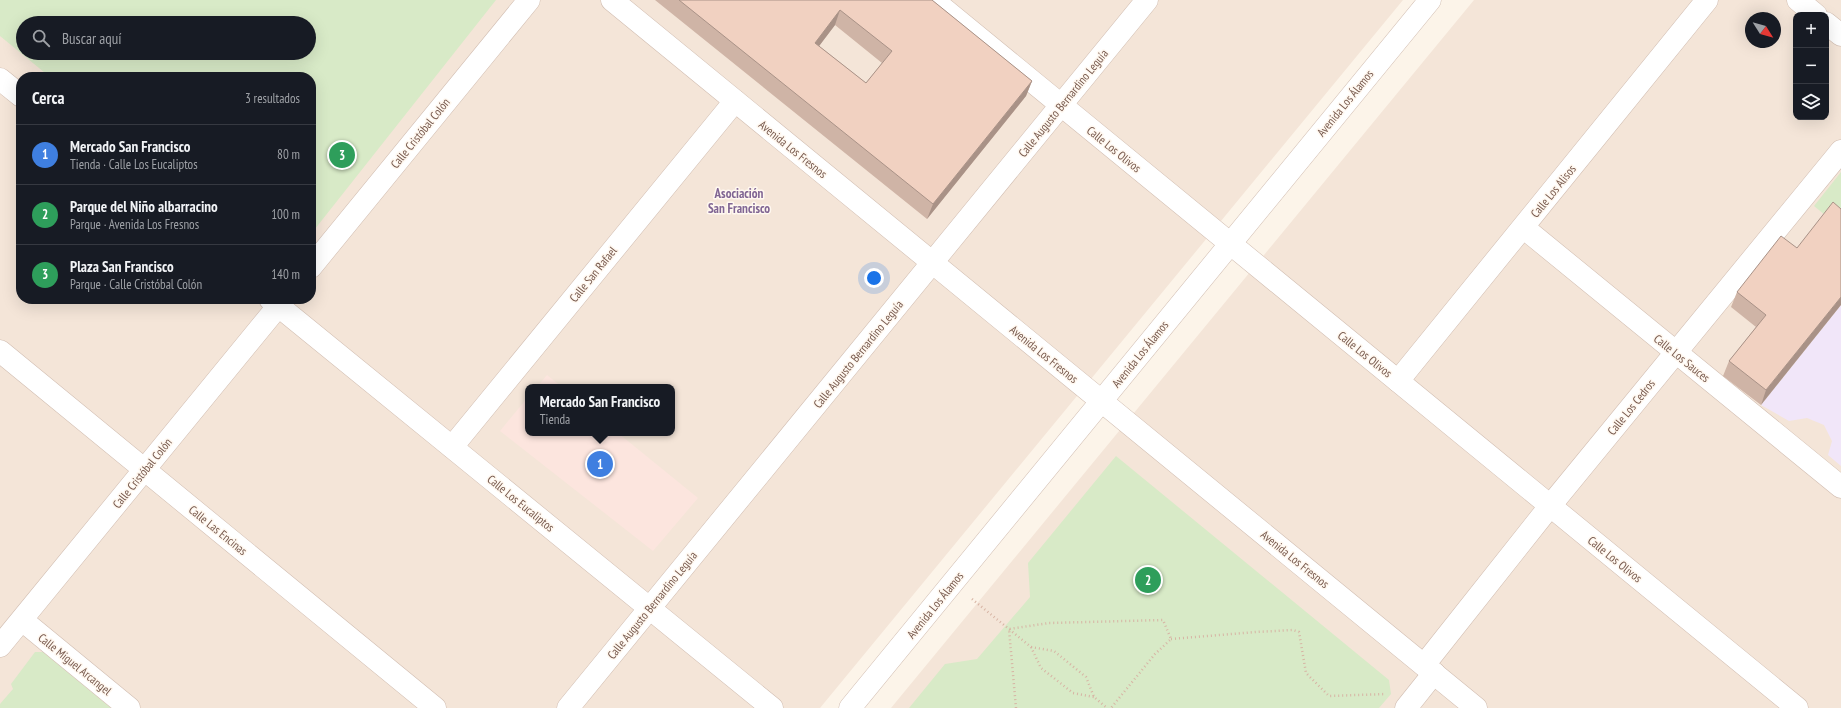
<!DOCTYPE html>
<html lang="es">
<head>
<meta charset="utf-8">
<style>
  :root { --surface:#171b24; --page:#242831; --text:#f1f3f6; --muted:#9ea1a6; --line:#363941; --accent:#7c3aed }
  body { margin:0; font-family:"PT Sans Narrow",sans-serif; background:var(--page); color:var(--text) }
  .controls { position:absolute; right:12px; top:12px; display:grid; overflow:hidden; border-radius:8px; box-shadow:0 4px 16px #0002 }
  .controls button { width:36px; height:36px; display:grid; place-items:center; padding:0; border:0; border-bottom:1px solid var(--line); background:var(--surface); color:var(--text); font:20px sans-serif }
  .compass { position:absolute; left:1745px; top:12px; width:36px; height:36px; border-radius:50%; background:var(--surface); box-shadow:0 4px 16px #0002; rotate:127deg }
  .you { position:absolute; left:874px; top:278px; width:14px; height:14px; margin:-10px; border:3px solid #fff; border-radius:50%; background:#1a73e8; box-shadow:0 0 0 6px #1a73e833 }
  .badge { display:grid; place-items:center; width:26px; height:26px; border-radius:50%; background:var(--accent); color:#fff; font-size:13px; font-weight:700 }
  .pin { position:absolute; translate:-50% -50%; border:2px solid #fff; box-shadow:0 1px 4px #0006 }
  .popup { position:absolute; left:525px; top:384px; width:150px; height:52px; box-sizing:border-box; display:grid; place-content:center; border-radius:8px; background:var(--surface); filter:drop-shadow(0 1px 3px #0005); font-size:13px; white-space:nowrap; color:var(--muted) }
  .popup b { font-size:15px; color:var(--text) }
  .popup::after { content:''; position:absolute; left:50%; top:100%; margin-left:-8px; border:8px solid transparent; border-top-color:var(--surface) }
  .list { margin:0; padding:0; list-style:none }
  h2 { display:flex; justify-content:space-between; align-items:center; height:52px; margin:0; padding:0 16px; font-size:17px }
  h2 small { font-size:13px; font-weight:400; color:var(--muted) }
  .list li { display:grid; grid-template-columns:26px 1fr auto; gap:12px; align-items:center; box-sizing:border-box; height:60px; padding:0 16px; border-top:1px solid var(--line) }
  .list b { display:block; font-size:15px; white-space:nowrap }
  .list p { margin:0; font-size:13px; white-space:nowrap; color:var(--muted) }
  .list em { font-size:13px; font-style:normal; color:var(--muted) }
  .icon { flex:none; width:22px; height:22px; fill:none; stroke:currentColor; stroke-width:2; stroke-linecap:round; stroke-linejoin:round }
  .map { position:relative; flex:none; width:1841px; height:708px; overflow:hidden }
  .search { position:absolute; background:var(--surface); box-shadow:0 4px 16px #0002; left:16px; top:16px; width:300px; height:44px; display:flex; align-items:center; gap:10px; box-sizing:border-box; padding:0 14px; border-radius:22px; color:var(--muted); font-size:15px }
  .panel { position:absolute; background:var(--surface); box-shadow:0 4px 16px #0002; left:16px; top:72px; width:300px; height:232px; border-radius:16px }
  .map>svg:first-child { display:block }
  .residential { fill:#f4e5d8; fill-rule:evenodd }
  .commercial { fill:#fce5de }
  .education { fill:#f1e6f9 }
  .green { fill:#d8eac7; fill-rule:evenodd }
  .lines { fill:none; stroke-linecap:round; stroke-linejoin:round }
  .minor-casing { stroke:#d1bdb1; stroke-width:23 }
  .path { stroke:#d7b4a4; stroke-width:2.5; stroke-dasharray:1 3; stroke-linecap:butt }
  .minor { stroke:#fff; stroke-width:22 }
  .wall { fill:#cfb4a6; fill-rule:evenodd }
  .shaded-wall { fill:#a99287 }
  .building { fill:#f1d1c1; stroke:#a99287; fill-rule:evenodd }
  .labels { text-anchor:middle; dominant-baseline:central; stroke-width:3; stroke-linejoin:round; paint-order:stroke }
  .street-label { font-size:12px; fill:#77594d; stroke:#fff8f0 }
  .neighbourhood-label { font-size:13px; font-weight:bold; fill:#806593; stroke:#fff8f0 }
</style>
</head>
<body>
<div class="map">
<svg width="1841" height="708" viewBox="0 0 1841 708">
  <rect width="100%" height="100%" fill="#fcf4e9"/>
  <!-- residential -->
  <g class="residential">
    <path d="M0,0H1403L820,708H0ZM23,23H309V53H23ZM21,77H311V299H21ZM528,387H672V433H528Z"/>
    <path d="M1474,0H1841V708H891ZM1796,15H1826V117H1796ZM1751,18H1775V42H1751Z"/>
  </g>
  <!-- commercial -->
  <g class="commercial">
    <path d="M547,375L562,387H537Z"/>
    <path d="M528,397V433H618L698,498L653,551L500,431Z"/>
  </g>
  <!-- education -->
  <path class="education" d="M1841,305V466L1828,455L1832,441L1824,425L1807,418L1789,421L1761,405Z"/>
  <!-- green -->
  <g class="green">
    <path d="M0,0H496L311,234V77H50L0,36ZM23,23H309V53H23Z"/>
    <path d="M1841,172V228L1814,206Z"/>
    <path d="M1116,456L1389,680L1391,694L1379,708H909L945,664L977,659L1030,597L1028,563Z"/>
    <path d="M35,652H43L111,708H0V704L13,689L11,684Z"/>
  </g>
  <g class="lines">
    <!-- minor casing -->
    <g class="minor-casing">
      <g id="minor">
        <path d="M612,0L1476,708"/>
        <path d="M933,0L1797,708"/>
        <path d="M1798,0L1816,15"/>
        <path d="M1826,23L1841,35"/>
        <path d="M0,79L21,96"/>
        <path d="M1524,228L1841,487"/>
        <path d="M311,267L529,0"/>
        <path d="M270,299L772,708"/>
        <path d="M0,351L435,708"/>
        <path d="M1398,381L1707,0"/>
        <path d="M452,447L735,101"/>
        <path d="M22,620L129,708"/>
        <path d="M0,646L284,299"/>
        <path d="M1424,665L1550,506L1841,151"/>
        <path d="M568,708L1147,0"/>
        <path d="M850,708L1430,0"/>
        <path d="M1406,708L1434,673"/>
      </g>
    </g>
    <!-- path -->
    <g class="path">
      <path d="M972,599L1031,647L1041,668L1073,693L1094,697"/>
      <path d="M1171,639L1256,632L1293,630L1299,632L1306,673L1329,696L1386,694"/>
      <path d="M1031,647L1054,651L1086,677L1094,697L1107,708"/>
      <path d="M1016,708L1009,629L1049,623L1163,620L1171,639L1155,654L1111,708"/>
    </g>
    <!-- minor -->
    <use href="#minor" class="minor"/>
  </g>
  <!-- wall -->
  <g class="wall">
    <path d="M655,0H932L1032,81L1026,96L927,219ZM835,25L882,63L866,83L819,46Z"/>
    <path d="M1841,209L1761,405L1723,376L1729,361L1756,327L1731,307L1737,292L1797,248Z"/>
  </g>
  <!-- shaded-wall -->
  <g class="shaded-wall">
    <path d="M840,10L835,25L810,58L815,43Z"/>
    <path d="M1032,81L1026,96L927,219L933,204Z"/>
    <path d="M1841,297V305L1761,405L1766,390Z"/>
  </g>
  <!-- building -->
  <g class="building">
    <path d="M679,0H932L1032,81L933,204ZM840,10L892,51L866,83L815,43Z"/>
    <path d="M1833,202L1841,209V297L1766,390L1729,361L1766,315L1737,292L1781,236L1797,248Z"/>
  </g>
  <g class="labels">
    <!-- street labels -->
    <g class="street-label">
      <text transform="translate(1063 103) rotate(-51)">Calle Augusto Bernardino Leguía</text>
      <text transform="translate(1345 103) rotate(-51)">Avenida Los Álamos</text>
      <text transform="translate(420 133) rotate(-51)">Calle Cristóbal Colón</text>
      <text transform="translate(793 149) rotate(39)">Avenida Los Fresnos</text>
      <text transform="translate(1114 149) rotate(39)">Calle Los Olivos</text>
      <text transform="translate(1553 191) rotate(-51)">Calle Los Alisos</text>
      <text transform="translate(593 274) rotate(-51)">Calle San Rafael</text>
      <text transform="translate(858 354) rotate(-51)">Calle Augusto Bernardino Leguía</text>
      <text transform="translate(1044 354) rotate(39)">Avenida Los Fresnos</text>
      <text transform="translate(1140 354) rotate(-51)">Avenida Los Álamos</text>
      <text transform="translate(1365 354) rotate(39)">Calle Los Olivos</text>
      <text transform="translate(1682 358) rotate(39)">Calle Los Sauces</text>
      <text transform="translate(1631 407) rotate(-51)">Calle Los Cedros</text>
      <text transform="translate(142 473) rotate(-51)">Calle Cristóbal Colón</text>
      <text transform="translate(521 503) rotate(39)">Calle Los Eucaliptos</text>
      <text transform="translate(218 530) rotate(39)">Calle Las Encinas</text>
      <text transform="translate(1295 559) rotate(39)">Avenida Los Fresnos</text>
      <text transform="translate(1615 559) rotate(39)">Calle Los Olivos</text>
      <text transform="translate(652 605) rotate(-51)">Calle Augusto Bernardino Leguía</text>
      <text transform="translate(935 605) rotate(-51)">Avenida Los Álamos</text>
      <text transform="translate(75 664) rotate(39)">Calle Miguel Arcangel</text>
    </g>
    <!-- neighbourhood labels -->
    <g class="neighbourhood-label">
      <text x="739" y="193">Asociación<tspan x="739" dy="15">San Francisco</tspan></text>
    </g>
  </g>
</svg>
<div class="controls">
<button>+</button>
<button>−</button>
<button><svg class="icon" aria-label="layers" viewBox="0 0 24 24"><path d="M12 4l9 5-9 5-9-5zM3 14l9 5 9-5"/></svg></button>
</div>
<svg class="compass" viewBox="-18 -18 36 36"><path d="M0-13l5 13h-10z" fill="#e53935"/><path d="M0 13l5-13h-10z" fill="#9ea1a6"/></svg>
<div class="you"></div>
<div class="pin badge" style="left:600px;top:464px;background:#3f7fe0">1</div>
<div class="popup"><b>Mercado San Francisco</b>Tienda</div>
<div class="pin badge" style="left:1148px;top:580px;background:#2e9e5b">2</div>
<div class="pin badge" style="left:342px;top:155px;background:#2e9e5b">3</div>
<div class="search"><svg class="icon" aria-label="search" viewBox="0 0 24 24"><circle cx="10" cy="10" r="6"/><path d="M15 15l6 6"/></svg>Buscar aquí</div>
<section class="panel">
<h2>Cerca<small>3 resultados</small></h2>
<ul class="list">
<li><span class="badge" style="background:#3f7fe0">1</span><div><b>Mercado San Francisco</b><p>Tienda · Calle Los Eucaliptos</p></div><em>80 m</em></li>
<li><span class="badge" style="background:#2e9e5b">2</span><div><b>Parque del Niño albarracino</b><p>Parque · Avenida Los Fresnos</p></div><em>100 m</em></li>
<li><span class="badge" style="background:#2e9e5b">3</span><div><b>Plaza San Francisco</b><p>Parque · Calle Cristóbal Colón</p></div><em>140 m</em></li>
</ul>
</section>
</div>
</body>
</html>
